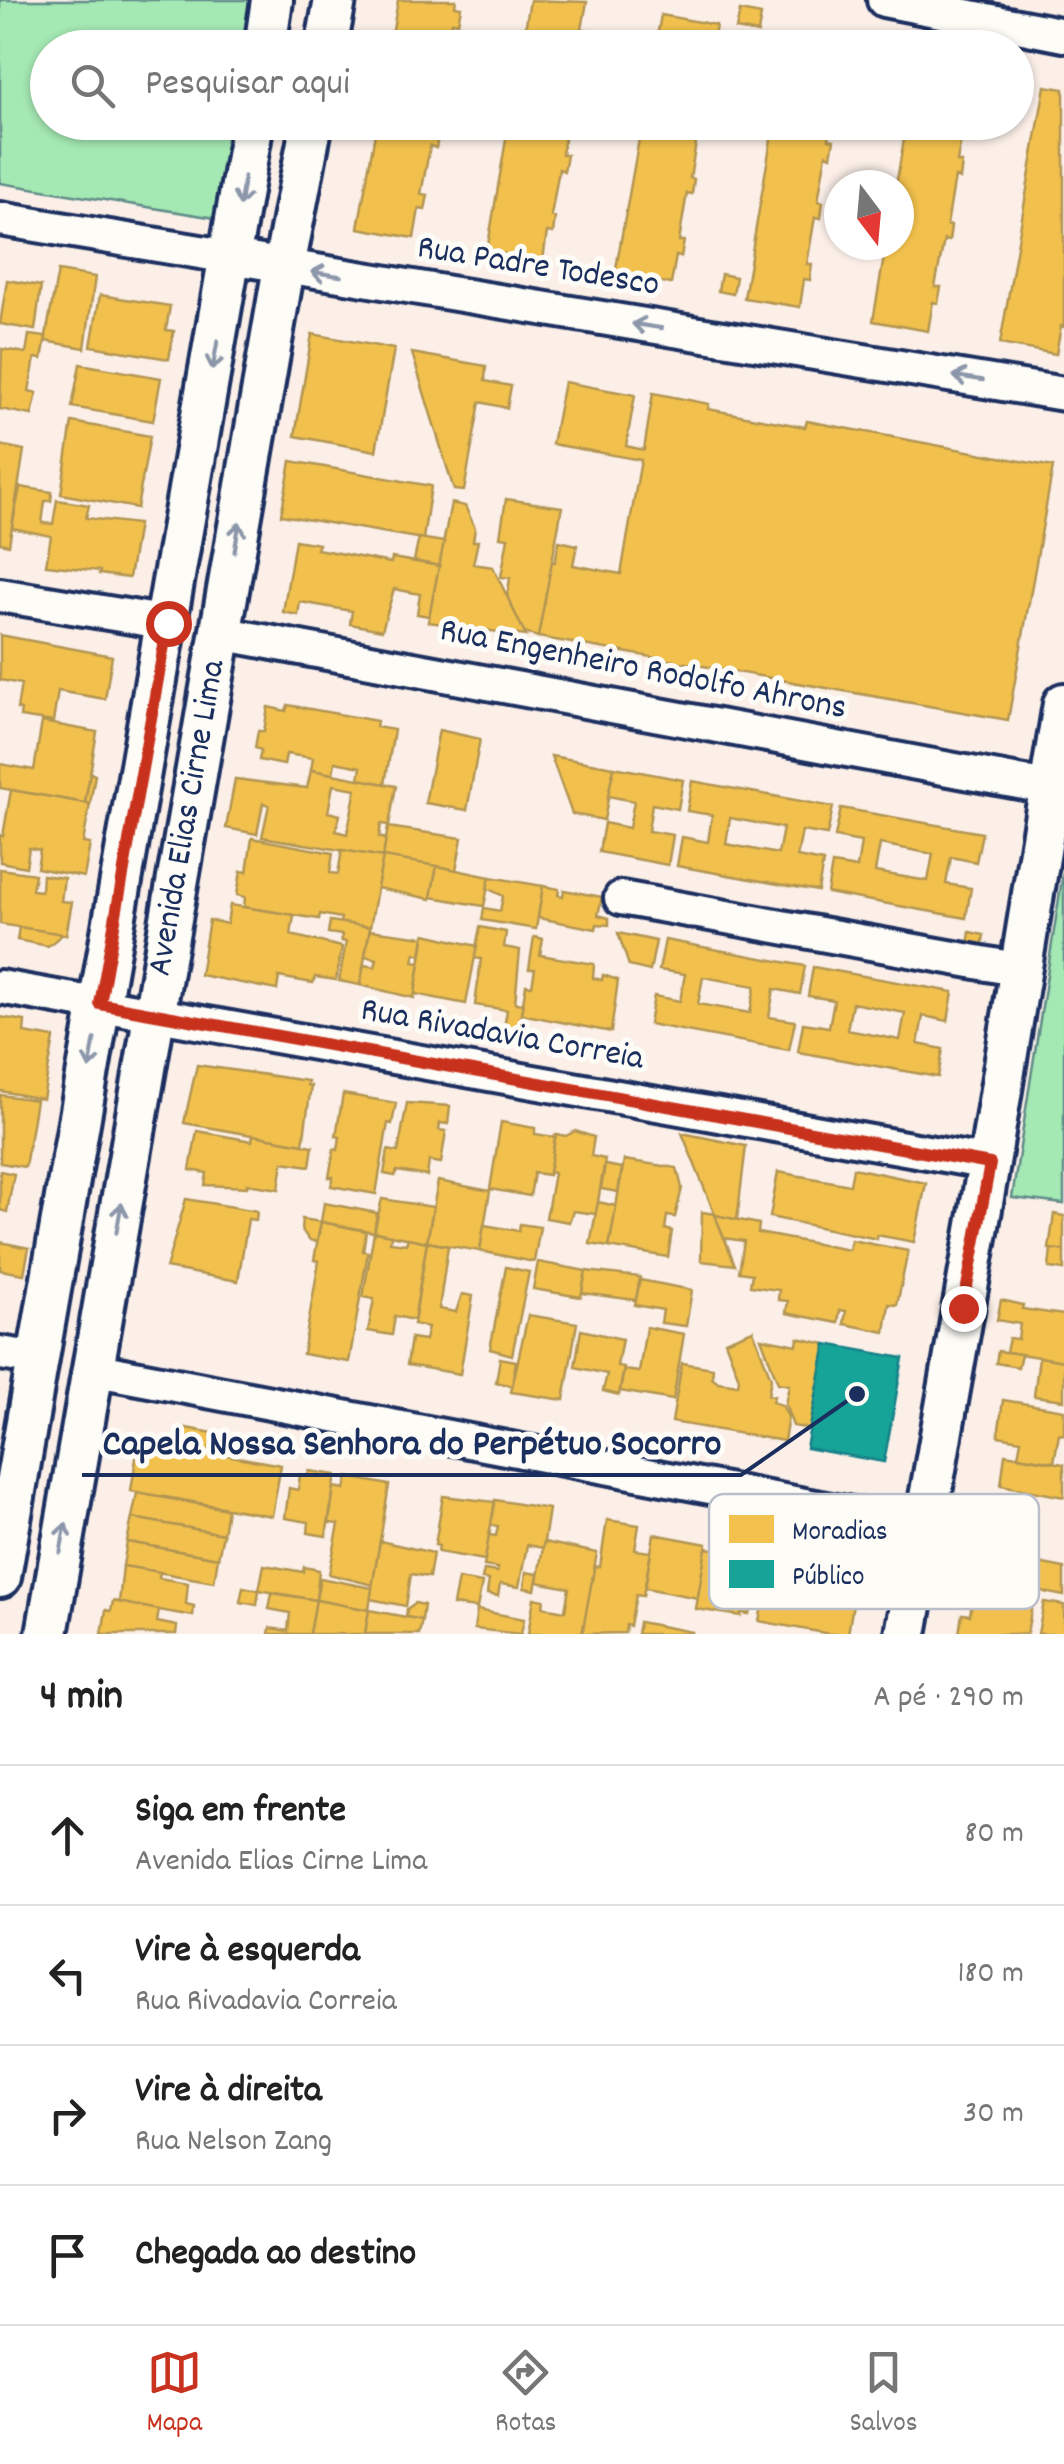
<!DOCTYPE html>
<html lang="pt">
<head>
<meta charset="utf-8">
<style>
  :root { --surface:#fff; --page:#f6f6f6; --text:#222; --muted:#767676; --line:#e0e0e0; --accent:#c8321e }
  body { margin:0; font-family:Dekko,sans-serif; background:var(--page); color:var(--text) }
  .compass { position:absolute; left:824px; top:170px; width:90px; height:90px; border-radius:50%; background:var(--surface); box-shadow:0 2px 8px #0004; rotate:164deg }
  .stop { position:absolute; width:30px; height:30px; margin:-22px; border:8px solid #c8321e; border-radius:50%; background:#fff }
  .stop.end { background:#c8321e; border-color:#fff; box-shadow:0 2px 10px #0008 }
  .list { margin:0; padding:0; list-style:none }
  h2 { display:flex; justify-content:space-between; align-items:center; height:130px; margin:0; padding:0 40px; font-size:42px }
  h2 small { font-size:32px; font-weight:400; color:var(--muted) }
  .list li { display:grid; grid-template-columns:65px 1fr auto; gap:30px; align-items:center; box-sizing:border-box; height:140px; padding:0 40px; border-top:2px solid var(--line) }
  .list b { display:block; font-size:38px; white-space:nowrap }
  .list p { margin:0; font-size:32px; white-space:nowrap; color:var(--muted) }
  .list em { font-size:32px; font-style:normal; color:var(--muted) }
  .icon { flex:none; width:55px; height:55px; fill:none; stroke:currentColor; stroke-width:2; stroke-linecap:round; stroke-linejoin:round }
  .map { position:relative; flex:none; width:1064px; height:1634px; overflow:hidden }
  .search { position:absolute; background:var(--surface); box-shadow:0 2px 8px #0004; left:30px; right:30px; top:30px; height:110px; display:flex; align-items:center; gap:25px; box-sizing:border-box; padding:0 35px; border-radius:55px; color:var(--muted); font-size:38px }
  .sheet { height:690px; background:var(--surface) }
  nav { display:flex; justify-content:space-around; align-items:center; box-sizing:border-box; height:140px; border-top:2px solid var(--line); background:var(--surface); font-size:28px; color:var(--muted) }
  nav a { display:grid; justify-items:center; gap:5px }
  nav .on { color:var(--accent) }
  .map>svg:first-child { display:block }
  .green { fill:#a4e8b3; stroke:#608c88; stroke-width:2.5 }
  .homes { fill:#f2c14e; stroke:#b29553; stroke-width:2.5; fill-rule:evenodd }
  .public { fill:#17a398; stroke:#188087; stroke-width:2.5 }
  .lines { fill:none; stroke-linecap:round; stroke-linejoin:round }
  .minor-casing { stroke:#1b2f5e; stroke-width:40 }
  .tertiary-casing { stroke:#1b2f5e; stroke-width:48 }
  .minor { stroke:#fdfcf7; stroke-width:32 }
  .tertiary { stroke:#fdfcf7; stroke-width:40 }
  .oneway { stroke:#8c96aa }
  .route { stroke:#c8321e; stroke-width:12 }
  .labels { text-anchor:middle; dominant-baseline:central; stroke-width:10; stroke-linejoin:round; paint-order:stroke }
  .street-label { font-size:35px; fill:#1b2f5e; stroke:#fdfcf7 }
  .key { fill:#fdfcf7; stroke:#b9bec9; stroke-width:2.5 }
  .key-label { font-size:28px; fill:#1b2f5e }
  .leader { fill:none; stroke:#1b2f5e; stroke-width:4 }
  .callout-dot { fill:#1b2f5e; stroke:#fdfcf7; stroke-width:4 }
  .callout-label { font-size:38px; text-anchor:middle; font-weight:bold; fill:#1b2f5e; stroke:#fdfcf7; stroke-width:10; stroke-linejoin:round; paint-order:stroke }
</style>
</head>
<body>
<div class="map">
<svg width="1064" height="1634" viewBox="0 0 1064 1634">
  <rect width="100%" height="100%" fill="#fbefe8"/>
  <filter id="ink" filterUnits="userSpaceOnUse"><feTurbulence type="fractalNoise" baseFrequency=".01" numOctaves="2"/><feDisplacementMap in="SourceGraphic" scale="20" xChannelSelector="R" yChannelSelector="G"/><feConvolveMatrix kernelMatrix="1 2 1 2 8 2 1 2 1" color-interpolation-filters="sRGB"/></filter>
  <g filter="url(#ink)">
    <!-- green -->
    <g class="green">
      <path d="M0,0H250L243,47L48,48V122L230,123L215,218L0,183Z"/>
      <path d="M1064,867V1204L1012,1198Z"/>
    </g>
    <!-- homes -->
    <g class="homes">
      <path d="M398,0H456L455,6L461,7L458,23L452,22L447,48H390Z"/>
      <path d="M530,0L587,2L582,29L589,30L586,46L522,48Z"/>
      <path d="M740,11L761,15L758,33L736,29Z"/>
      <path d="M661,15L716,25L712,48H655Z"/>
      <path d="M789,40L835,48H788Z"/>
      <path d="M1045,86L1064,89V327L1061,326L1056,354L1000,344Z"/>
      <path d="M377,122H434L433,131L439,132L436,148L430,146L421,194L428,195L425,210L419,209L414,238L358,228Z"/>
      <path d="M509,122H567L562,154L567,155L564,171L559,169L551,216L555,218L553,233L547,232L543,260L487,251Z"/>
      <path d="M642,122H704L703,132L698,131L690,178L694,179L692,194L687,193L679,241H684L681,257L676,256L671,284L615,274Z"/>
      <path d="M774,122H832L829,139L834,140L831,156L826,154L818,201L823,202L821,218L815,217L807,264H812L810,280L804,279L800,307L744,298Z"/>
      <path d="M907,122H964L957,162L962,163L960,179L955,177L947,225L951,226L949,241L944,240L935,287H941L938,303L933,302L928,331L873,321L886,245H899V185H896Z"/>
      <path d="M58,271L95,277L85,348L45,341Z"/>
      <path d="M721,274L736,277L733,294L718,291Z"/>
      <path d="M7,280L41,286L35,330L0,324Z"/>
      <path d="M100,295L170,306L166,330L174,331L169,359L91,346Z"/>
      <path d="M312,334L394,349L376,451L295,436Z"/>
      <path d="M29,335L46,337L42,359L35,358L29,391L37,393L32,415L0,409L2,349L26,353Z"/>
      <path d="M412,353L486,366L485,381L511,386L507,408L480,402L464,491L454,490Z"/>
      <path d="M80,364L161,378L153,421L72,407Z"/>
      <path d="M564,382L635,395L626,446L644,450L653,393L709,404L708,409L805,427L807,421L1053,467L1008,720L538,637L551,562H555L559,541L577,545L573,565L621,574L641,460L552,444Z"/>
      <path d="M72,422L150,436L137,508L61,494Z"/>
      <path d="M0,445L24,450L9,545L0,543Z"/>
      <path d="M291,461L431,486L423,539L281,515Z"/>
      <path d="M20,487L52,492L51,501H45L42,523L53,524L57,500L89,505L86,518L138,524L129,578L99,574L100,571L46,565L51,536L12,528Z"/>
      <path d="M506,499L562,507L538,637L524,633L507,597L510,578L501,577L508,538L500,537Z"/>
      <path d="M451,503L465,506L475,528L473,541H478L473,564L493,567L526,636L428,622Z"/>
      <path d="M419,538L444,542L439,566L414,561Z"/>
      <path d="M295,540L319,544L317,549L391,563L392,558L439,566L429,616L417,614L420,594L394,589L382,630L350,624L352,611L300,602L298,615L283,612Z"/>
      <path d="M0,635L112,656L105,699L58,691L53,722L20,717L21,710L17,709L21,684L0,680Z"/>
      <path d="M288,705L377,721L376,727L394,730L385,784L359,779L361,767L335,762L333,774L311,770L313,758L286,754L284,765L259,760L261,750L255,748L258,731H264L268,707L286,711Z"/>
      <path d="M42,722L97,732L85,803L0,788V764L34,770Z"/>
      <path d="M439,730L480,739L467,810L425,803Z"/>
      <path d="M551,756L614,767L604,820L572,814Z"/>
      <path d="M614,767L683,780L678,809L652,804L648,831L673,835L668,865L599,852L604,823L629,828L634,801L608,796Z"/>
      <path d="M311,770L396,786L389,825L381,824L379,837L386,839L383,857L262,837L269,805L263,803L257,834L226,828L235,779L307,788ZM333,785L356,789L347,834L336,831L340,815L328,812Z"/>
      <path d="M90,773L95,775L90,804L85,803Z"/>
      <path d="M692,781L833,807L827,835L802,831L797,857L823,862L818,891L677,866L682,837L708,842L712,815L687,811ZM730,818L783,828L778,854L726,844Z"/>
      <path d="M11,790L90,804L83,843L90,844L84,877L37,868L40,850L29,848L26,867L0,862V835L3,836Z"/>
      <path d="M841,808L982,833L976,862L951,857L946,884L971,888L966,918L827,893L832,864L857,868L861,842L835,837ZM880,844L933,854L928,881L875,872Z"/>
      <path d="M388,827L462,838L456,870L383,857Z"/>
      <path d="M252,838L333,853L330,873L338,874L342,850L383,857L370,927L340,923L341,918L320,914L319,919L244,907L245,897L237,895L241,871L247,872Z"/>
      <path d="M383,857L437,866L431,899L377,888Z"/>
      <path d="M437,866L490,877L484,906L431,897Z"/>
      <path d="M0,869L35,874L32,890L41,891L42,875L64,878L61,901L72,902L66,935L0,924Z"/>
      <path d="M490,877L543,886L536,929L482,920L484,908L500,911L503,896L487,888Z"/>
      <path d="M543,886L559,889L558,895L563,896L564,890L602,897L598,915L609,918V925L597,924L596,929L538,918Z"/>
      <path d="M230,905L294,915L291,935L342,947L336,980L315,977L313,983L279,977L277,990L200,975L209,920L227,924Z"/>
      <path d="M330,921L370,927L360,985L339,981L346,942L341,941L342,935L328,933Z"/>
      <path d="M19,927L63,934L48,946L17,940Z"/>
      <path d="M480,927L506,932L504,947L520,950L515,1003L523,1004L518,1030L504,1028L507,1010L475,1005L481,959L474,958Z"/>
      <path d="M370,930L424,937L421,955L415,953L413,962L420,963L414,998L360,985L364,965L375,967L377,959L365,956Z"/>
      <path d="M970,932L984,935L982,947L968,944Z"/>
      <path d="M618,933L656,941L650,971L629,966Z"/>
      <path d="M425,934L477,946L466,1004L415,994Z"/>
      <path d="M534,937L543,939L540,955L594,964L593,978L602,980L603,975L618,980L611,1032L521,1014L526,985L532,986L535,969H529Z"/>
      <path d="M665,940L805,966L800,994L774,989L769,1017L795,1021L789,1050L649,1024L654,996L680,1001L685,974L659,970ZM703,977L755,986L750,1013L698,1004Z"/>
      <path d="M813,967L953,992L948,1021L923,1016L918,1044L943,1049L938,1077L798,1052L803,1023L829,1027L834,1000L808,996ZM852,1003L905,1013L900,1040L847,1030Z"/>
      <path d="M0,1017L25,1021L24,1033L54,1038L43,1099L0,1091Z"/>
      <path d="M197,1065L308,1081L307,1085L311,1086L303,1144L184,1123Z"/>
      <path d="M343,1094L396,1103L392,1124L388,1123L376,1194L331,1186L333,1177H329L334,1149L338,1150L340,1137L336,1136Z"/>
      <path d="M0,1095L36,1100L25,1167L0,1163Z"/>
      <path d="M407,1103L450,1106L448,1124L440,1123L439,1130L446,1131L441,1163L429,1161L427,1176L397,1171L395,1176L384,1174L388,1150L398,1152Z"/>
      <path d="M501,1122L535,1128V1134L555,1137L549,1175L534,1173L530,1196L490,1189Z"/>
      <path d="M197,1131L252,1141L253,1135L313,1146L310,1166L283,1162L279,1189L247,1184V1187L205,1185L207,1173L190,1170Z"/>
      <path d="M575,1131L594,1137L591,1156L605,1159L596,1214L573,1211L569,1222L546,1218L554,1173L549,1172L556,1134L566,1136Z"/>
      <path d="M682,1133L746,1146L737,1220L715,1215Z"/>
      <path d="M624,1160L677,1168L682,1188L675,1217L667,1216L665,1229L672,1231L668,1257L609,1247Z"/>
      <path d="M605,1165L622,1168L618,1192L601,1189Z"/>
      <path d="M853,1168L926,1183L914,1242L877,1235V1239L770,1217L778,1172L850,1185Z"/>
      <path d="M0,1171L14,1174L7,1212L0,1210Z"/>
      <path d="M438,1181L490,1191L480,1251L427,1242Z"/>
      <path d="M186,1199L257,1211L256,1220L248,1219L238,1281L166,1268Z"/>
      <path d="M382,1199L433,1207L427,1242L374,1232Z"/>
      <path d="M598,1202L616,1206L609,1247L590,1244Z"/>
      <path d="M324,1203L377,1213L374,1232L321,1222Z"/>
      <path d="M702,1212L715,1214L735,1265L701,1261Z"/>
      <path d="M1054,1214L1064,1216V1251L1049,1249Z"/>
      <path d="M715,1215L759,1224L758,1233L849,1250L851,1240L908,1251L897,1305L889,1304L885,1332L844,1324L846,1311L840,1310L838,1323L786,1313L788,1301L778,1300L779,1290L750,1286L752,1274L739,1272L744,1241L724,1238Z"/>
      <path d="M302,1219L321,1222L317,1242L309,1240L301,1229Z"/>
      <path d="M321,1222L366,1231L363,1251L368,1252L349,1362L303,1354L319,1261L314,1260Z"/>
      <path d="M520,1224L540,1227L534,1262L480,1251L484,1225L519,1231Z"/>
      <path d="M374,1232L391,1235L390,1242L406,1244L408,1238L427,1242L414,1320L395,1316L392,1335L368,1331L374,1299L363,1297Z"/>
      <path d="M0,1242L29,1248L24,1274L0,1270Z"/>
      <path d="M427,1242L448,1246L439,1309L456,1312L462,1294L473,1296L460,1374L407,1365L411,1338L425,1340L428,1327L414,1324Z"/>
      <path d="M1051,1249L1064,1251V1270L1049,1268Z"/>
      <path d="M538,1262L586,1271L581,1297L533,1289Z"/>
      <path d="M506,1267L529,1272L512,1355L490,1349Z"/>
      <path d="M586,1271L640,1277L636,1300L582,1293Z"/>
      <path d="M640,1280L692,1290L686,1326L661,1323L663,1310L635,1305Z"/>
      <path d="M1001,1300L1023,1305L1022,1309L1064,1315V1361L1006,1352L1009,1338L1018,1339L1020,1324L997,1320Z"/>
      <path d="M528,1315L577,1323L564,1400L511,1392Z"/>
      <path d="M646,1327L684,1334L673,1400L620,1391L624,1370L639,1372Z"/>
      <path d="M581,1330L622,1339L617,1366L624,1367L619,1395L603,1391L607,1374L575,1367Z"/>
      <path d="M753,1330L771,1378L768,1395L774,1396L772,1402L782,1405L788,1417L784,1441L672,1422L682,1363L713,1368L712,1377L718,1382L738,1385L739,1378L725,1341Z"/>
      <path d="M761,1338L797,1345L798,1338L826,1344L810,1429L793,1426L785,1404L789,1385L778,1383Z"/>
      <path d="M998,1351L1021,1354L1018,1367L996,1363Z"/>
      <path d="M1039,1357L1064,1361V1400L1034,1396Z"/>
      <path d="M500,1358L516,1361L512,1386L496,1382Z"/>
      <path d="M1003,1400L1064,1410V1435L1059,1434L1054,1462L1018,1456L1021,1440L998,1436Z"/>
      <path d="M181,1427L213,1433L209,1452L281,1465L272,1516L131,1491L139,1439L178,1446Z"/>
      <path d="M1005,1454L1064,1464V1497L1001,1485Z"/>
      <path d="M309,1471L336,1475L326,1536L308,1533L309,1522L285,1518L289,1488L298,1490L300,1475L308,1476Z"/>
      <path d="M348,1477L389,1485L373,1585L329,1574L339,1524L329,1523L334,1487L345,1489Z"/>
      <path d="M137,1493L227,1509L223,1534L132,1518Z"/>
      <path d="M443,1496L495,1502L485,1560L438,1552L439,1546L435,1545Z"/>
      <path d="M495,1500L549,1509L543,1548L527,1545L519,1587L500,1584L498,1596L487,1594L489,1580L482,1579L484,1570L497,1572V1568L484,1566L489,1535L496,1536L498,1526L491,1525Z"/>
      <path d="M132,1518L223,1534L218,1558L127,1542Z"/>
      <path d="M607,1520L639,1525L635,1550L651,1552L643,1596L636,1595L630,1626L626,1625L625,1633L582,1634L594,1566L600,1567Z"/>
      <path d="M654,1534L707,1544L698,1598L645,1588Z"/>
      <path d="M380,1541L433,1553L429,1577L411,1574L406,1606L370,1599Z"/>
      <path d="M127,1542L218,1558L214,1582L123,1566Z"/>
      <path d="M544,1542L597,1553L582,1634H528L534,1598L544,1600L543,1607L565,1611L569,1588L537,1582Z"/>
      <path d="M724,1543L755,1548L747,1595L752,1597L749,1614L741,1613V1616L696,1609L706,1548L722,1550Z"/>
      <path d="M1013,1558L1064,1568V1596L1008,1585Z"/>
      <path d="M264,1565L303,1572L304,1567L319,1570L316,1600L259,1590Z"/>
      <path d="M123,1566L160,1572L159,1578L188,1583L186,1604L194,1606L193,1616L119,1603Z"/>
      <path d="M769,1570L856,1586L848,1634H830L759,1621Z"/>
      <path d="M526,1572L538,1574L535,1590L524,1588Z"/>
      <path d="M320,1578L372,1588L369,1610L316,1600Z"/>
      <path d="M458,1579L482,1583L477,1608L453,1605Z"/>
      <path d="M243,1587L259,1590L257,1605L240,1602Z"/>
      <path d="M974,1589L1033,1599L1027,1634H959L962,1614L970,1615Z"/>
      <path d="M272,1593L316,1600L310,1634H269L270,1628L288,1631L290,1613L269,1609Z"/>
      <path d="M316,1600L369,1610L365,1634H310Z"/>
      <path d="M113,1601L159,1610L157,1622L177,1626L176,1634H102L106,1610L111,1611Z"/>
      <path d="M1044,1602L1064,1605V1634H1038Z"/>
      <path d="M415,1603L424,1605L422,1620L406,1617L407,1609Z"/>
      <path d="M369,1610L422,1620L419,1634H365Z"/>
      <path d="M477,1610L524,1619L521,1634L474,1629Z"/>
      <path d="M639,1622L692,1632L691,1634H637Z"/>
    </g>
    <!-- public -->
    <path class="public" d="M826,1344L903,1358L884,1462L806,1448Z"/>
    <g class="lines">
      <!-- minor casing -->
      <g class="minor-casing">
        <g id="minor">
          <path d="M884,0L1064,35"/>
          <path d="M0,219L1064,394"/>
          <path d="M0,595L168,623"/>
          <path d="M220,633L1051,788L1064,787"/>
          <path d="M621,898L1021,970"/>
          <path d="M0,987L989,1163"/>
          <path d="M0,1353L39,1359"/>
          <path d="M92,1369L925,1528"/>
        </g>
      </g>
      <!-- tertiary casing -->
      <g class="tertiary-casing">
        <g id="tertiary">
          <path d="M265,48L272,0"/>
          <path d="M326,48L335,0"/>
          <path d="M0,1577L253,122"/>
          <path id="s1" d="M47,1634L284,267L312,122"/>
          <path d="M906,1634L989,1163L1064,704"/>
        </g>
      </g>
      <!-- minor -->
      <use href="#minor" class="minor"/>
      <!-- tertiary -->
      <use href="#tertiary" class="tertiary"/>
    </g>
    <!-- one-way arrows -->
    <defs><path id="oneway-shaft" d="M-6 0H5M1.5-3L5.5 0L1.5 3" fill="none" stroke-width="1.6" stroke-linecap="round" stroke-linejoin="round" transform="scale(2.5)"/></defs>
    <g class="oneway">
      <use href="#oneway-shaft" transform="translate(242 191) rotate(99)"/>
      <use href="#oneway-shaft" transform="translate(326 274) rotate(-171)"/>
      <use href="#oneway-shaft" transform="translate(647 326) rotate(-171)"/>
      <use href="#oneway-shaft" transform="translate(215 355) rotate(100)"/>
      <use href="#oneway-shaft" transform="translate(968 378) rotate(-171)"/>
      <use href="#oneway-shaft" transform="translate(237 537) rotate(-80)"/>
      <use href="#oneway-shaft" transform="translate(92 1054) rotate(100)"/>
      <use href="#oneway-shaft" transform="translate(119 1218) rotate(-80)"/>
      <use href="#oneway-shaft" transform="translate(63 1538) rotate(-80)"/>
    </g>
  </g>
  <g class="lines" filter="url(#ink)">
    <!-- route -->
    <path class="route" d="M168,623L100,1004L990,1164L963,1308"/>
  </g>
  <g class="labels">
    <!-- street labels -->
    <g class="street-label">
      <text transform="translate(538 268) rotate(9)">Rua Padre Todesco</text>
      <text transform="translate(643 671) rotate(11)">Rua Engenheiro Rodolfo Ahrons</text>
      <text stroke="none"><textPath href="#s1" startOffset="828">Avenida Elias Cirne Lima</textPath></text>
      <text transform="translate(502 1036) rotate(10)">Rua Rivadavia Correia</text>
    </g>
  </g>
  <!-- legend -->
  <rect x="709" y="1494" width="330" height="115" rx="15" class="key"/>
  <rect x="729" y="1515" width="45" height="28" fill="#f2c14e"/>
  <rect x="729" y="1560" width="45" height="28" fill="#17a398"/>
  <g class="key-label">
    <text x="792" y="1539">Moradias</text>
    <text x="792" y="1584">Público</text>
  </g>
  <!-- callouts -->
  <path class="leader" d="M857 1394L741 1475H82"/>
  <circle class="callout-dot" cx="857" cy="1394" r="10"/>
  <g class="callout-label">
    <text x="412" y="1454">Capela Nossa Senhora do Perpétuo Socorro</text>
  </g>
</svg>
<svg class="compass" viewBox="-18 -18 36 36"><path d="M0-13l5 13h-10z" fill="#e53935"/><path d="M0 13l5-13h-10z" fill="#767676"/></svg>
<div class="stop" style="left:168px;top:623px"></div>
<div class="stop end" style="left:963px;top:1308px"></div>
<div class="search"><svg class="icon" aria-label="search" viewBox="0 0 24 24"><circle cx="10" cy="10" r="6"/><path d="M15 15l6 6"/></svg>Pesquisar aqui</div>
</div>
<section class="sheet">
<h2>4 min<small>A pé · 290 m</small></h2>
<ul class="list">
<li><svg class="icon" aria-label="ahead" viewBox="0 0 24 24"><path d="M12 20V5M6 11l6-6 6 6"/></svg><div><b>Siga em frente</b><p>Avenida Elias Cirne Lima</p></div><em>80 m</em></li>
<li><svg class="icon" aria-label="left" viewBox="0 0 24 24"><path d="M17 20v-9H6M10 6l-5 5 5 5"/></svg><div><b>Vire à esquerda</b><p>Rua Rivadavia Correia</p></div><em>180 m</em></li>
<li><svg class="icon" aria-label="right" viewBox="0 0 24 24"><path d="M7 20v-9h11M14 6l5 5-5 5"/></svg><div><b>Vire à direita</b><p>Rua Nelson Zang</p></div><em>30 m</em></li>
<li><svg class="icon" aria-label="arrive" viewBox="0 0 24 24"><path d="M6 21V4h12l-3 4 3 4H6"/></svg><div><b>Chegada ao destino</b></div></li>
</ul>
</section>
<nav>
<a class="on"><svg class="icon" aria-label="map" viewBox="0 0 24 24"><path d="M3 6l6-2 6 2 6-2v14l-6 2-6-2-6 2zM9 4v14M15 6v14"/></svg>Mapa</a>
<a><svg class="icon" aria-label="directions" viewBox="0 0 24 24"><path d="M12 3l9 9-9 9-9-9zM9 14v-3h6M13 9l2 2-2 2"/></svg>Rotas</a>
<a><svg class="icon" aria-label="saved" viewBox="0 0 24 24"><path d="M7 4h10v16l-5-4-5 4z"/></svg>Salvos</a>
</nav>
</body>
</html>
